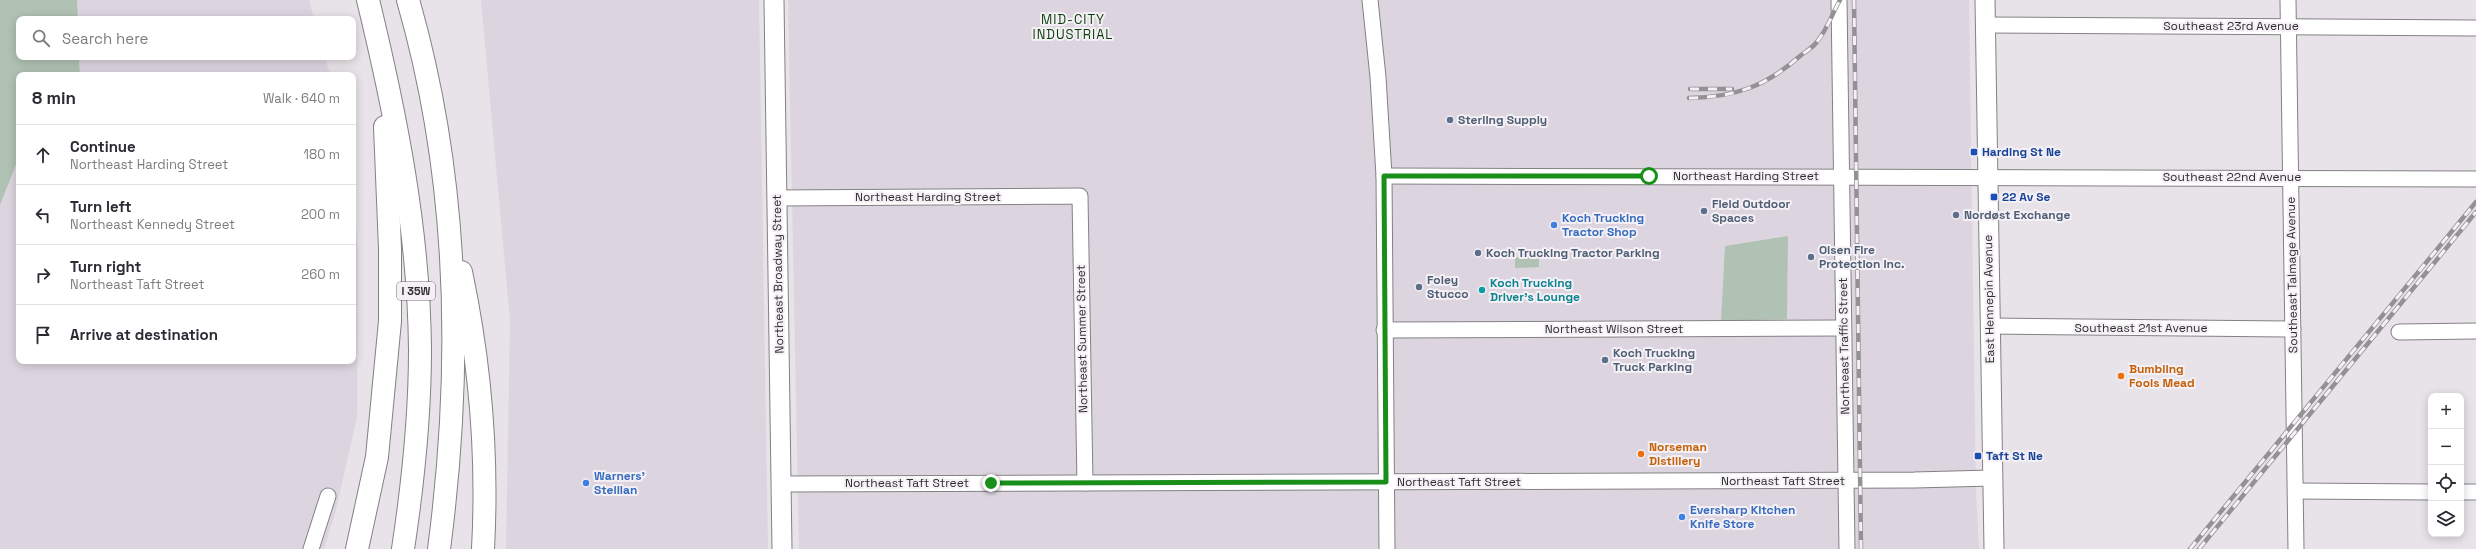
<!DOCTYPE html>
<html lang="en">
<head>
<meta charset="utf-8">
<style>
  :root { --surface:#fff; --page:#f7f7f7; --text:#2b2b33; --muted:#7c7c81; --line:#e1e1e2 }
  body { margin:0; font-family:"Space Grotesk",sans-serif; background:var(--page); color:var(--text) }
  .controls { position:absolute; right:12px; bottom:12px; display:grid; overflow:hidden; border-radius:8px; box-shadow:0 2px 10px #0003 }
  .controls button { width:36px; height:36px; display:grid; place-items:center; padding:0; border:0; border-bottom:1px solid var(--line); background:var(--surface); color:var(--text); font:20px sans-serif }
  .stop { position:absolute; width:12px; height:12px; margin:-9px; border:3px solid #198f1a; border-radius:50%; background:#fff }
  .stop.end { background:#198f1a; border-color:#fff; box-shadow:0 1px 4px #0008 }
  .list { margin:0; padding:0; list-style:none }
  h2 { display:flex; justify-content:space-between; align-items:center; height:52px; margin:0; padding:0 16px; font-size:17px }
  h2 small { font-size:13px; font-weight:400; color:var(--muted) }
  .list li { display:grid; grid-template-columns:26px 1fr auto; gap:12px; align-items:center; box-sizing:border-box; height:60px; padding:0 16px; border-top:1px solid var(--line) }
  .list b { display:block; font-size:15px; white-space:nowrap }
  .list p { margin:0; font-size:13px; white-space:nowrap; color:var(--muted) }
  .list em { font-size:13px; font-style:normal; color:var(--muted) }
  .icon { flex:none; width:22px; height:22px; fill:none; stroke:currentColor; stroke-width:2; stroke-linecap:round; stroke-linejoin:round }
  .map { position:relative; flex:none; width:2476px; height:549px; overflow:hidden }
  .search { position:absolute; background:var(--surface); box-shadow:0 2px 10px #0003; left:16px; top:16px; width:340px; height:44px; display:flex; align-items:center; gap:10px; box-sizing:border-box; padding:0 14px; border-radius:8px; color:var(--muted); font-size:15px }
  .panel { position:absolute; background:var(--surface); box-shadow:0 2px 10px #0003; left:16px; top:72px; width:340px; height:292px; border-radius:8px }
  .map>svg:first-child { display:block }
  .built { fill:#dcd5df }
  .green { fill:#b0c2b3 }
  .lines { fill:none; stroke-linecap:round; stroke-linejoin:round }
  .minor-casing { stroke:#848185; stroke-width:17 }
  .major-casing { stroke:#848185; stroke-width:21 }
  .highway-casing { stroke:#848185; stroke-width:24 }
  .minor { stroke:#fff; stroke-width:15 }
  .major { stroke:#fff; stroke-width:19 }
  .highway { stroke:#fff; stroke-width:22 }
  .rail-casing { stroke:#949195; stroke-width:4.5 }
  .rail { stroke:#f4f0f5; stroke-width:3; stroke-dasharray:9; stroke-linecap:butt }
  .route { stroke:#198f1a; stroke-width:5 }
  .service-dot { fill:#5c6f8a; stroke:#f4f0f5; stroke-width:1.5 }
  .transit-dot { fill:#1a4fb4; stroke:#f4f0f5; stroke-width:1.5 }
  .shop-dot { fill:#3f7fe0; stroke:#f4f0f5; stroke-width:1.5 }
  .culture-dot { fill:#0f9aa8; stroke:#f4f0f5; stroke-width:1.5 }
  .food-dot { fill:#e8710a; stroke:#f4f0f5; stroke-width:1.5 }
  .labels { text-anchor:middle; dominant-baseline:central; stroke-width:4; stroke-linejoin:round; paint-order:stroke }
  .shield { fill:#f4f0f5; stroke:#69686a; stroke-width:1 }
  .shield-label { font-size:11px; font-weight:bold; fill:#2e2d2f }
  .street-label { font-size:12px; fill:#2e2d2f; stroke:#f4f0f5 }
  .service-label { font-size:12px; font-weight:bold; fill:#4e5e75; stroke:#f4f0f5; text-anchor:start }
  .transit-label { font-size:12px; font-weight:bold; fill:#164399; stroke:#f4f0f5; text-anchor:start }
  .shop-label { font-size:12px; font-weight:bold; fill:#366cbe; stroke:#f4f0f5; text-anchor:start }
  .culture-label { font-size:12px; font-weight:bold; fill:#0d838f; stroke:#f4f0f5; text-anchor:start }
  .food-label { font-size:12px; font-weight:bold; fill:#c56008; stroke:#f4f0f5; text-anchor:start }
  .neighbourhood-label { font-size:13px; letter-spacing:1px; fill:#083f08; stroke:#f4f0f5 }
</style>
</head>
<body>
<div class="map">
<svg width="2476" height="549" viewBox="0 0 2476 549">
  <rect width="100%" height="100%" fill="#e7e3e8"/>
  <!-- built -->
  <g class="built">
    <path d="M77,0H309L314,19H78Z"/>
    <path d="M481,0H759L768,549H506L510,321Z"/>
    <path d="M788,0H1969L1976,493L1979,549H799Z"/>
    <path d="M79,57H325L330,75H80Z"/>
    <path d="M19,157V361H353V189L358,256L357,417L335,514L324,549H0V205Z"/>
  </g>
  <!-- green -->
  <g class="green">
    <path d="M0,0H77L78,19H19V57H79L80,75H19V157L0,205Z"/>
    <path d="M1788,236L1787,319L1721,321L1725,246Z"/>
    <path d="M1515,257H1539V267L1515,268Z"/>
  </g>
  <g class="lines">
    <!-- minor casing -->
    <g class="minor-casing">
      <g id="minor">
        <path d="M1370,0L1378,77L1384,176L1387,549"/>
        <path d="M1839,0L1847,549"/>
        <path d="M2288,0L2296,549"/>
        <path d="M1985,25L2476,28"/>
        <path d="M1384,176L2476,179"/>
        <path d="M776,198L1080,196L1085,483"/>
        <path d="M1990,326L2293,329"/>
        <path d="M1384,330L1843,328"/>
        <path d="M2399,332L2476,331"/>
        <path d="M781,484L1914,480L1992,478"/>
        <path d="M2296,491L2431,492"/>
        <path d="M2461,492H2476"/>
        <path d="M311,549L328,496"/>
      </g>
    </g>
    <!-- major casing -->
    <g class="major-casing">
      <g id="major">
        <path d="M774,0L782,549"/>
        <path d="M1985,0L1994,549"/>
      </g>
    </g>
    <!-- highway casing -->
    <g class="highway-casing">
      <g id="highway">
        <path d="M368,0C396,115 419,231 420,350C420,417 413,483 403,549"/>
        <path d="M408,0C459,177 463,367 439,549"/>
        <path d="M461,272C480,362 488,457 483,549"/>
        <path d="M357,549L377,457L390,321V249L385,127"/>
      </g>
    </g>
    <!-- minor -->
    <use href="#minor" class="minor"/>
    <!-- major -->
    <use href="#major" class="major"/>
    <!-- highway -->
    <use href="#highway" class="highway"/>
    <!-- rail casing -->
    <g class="rail-casing">
      <g id="rail">
        <path d="M1854,0L1861,549"/>
        <path d="M1690,89H1732"/>
        <path d="M1689,98C1735,97 1765,87 1800,56C1805,52 1812,48 1816,43C1827,30 1832,14 1840,0"/>
        <path d="M2190,549L2476,202"/>
        <path d="M2199,549L2476,212"/>
      </g>
    </g>
    <!-- rail -->
    <use href="#rail" class="rail"/>
  </g>
  <g class="lines">
    <!-- route -->
    <path class="route" d="M991,483L1386,482L1384,176H1649"/>
  </g>
  <!-- markers -->
  <g class="service-dot">
    <circle cx="1450" cy="120" r="4"/>
    <circle cx="1704" cy="211" r="4"/>
    <circle cx="1956" cy="215" r="4"/>
    <circle cx="1478" cy="253" r="4"/>
    <circle cx="1811" cy="257" r="4"/>
    <circle cx="1419" cy="287" r="4"/>
    <circle cx="1605" cy="360" r="4"/>
  </g>
  <g class="transit-dot">
    <rect x="1970" y="148" width="8" height="8" rx="2"/>
    <rect x="1990" y="193" width="8" height="8" rx="2"/>
    <rect x="1974" y="452" width="8" height="8" rx="2"/>
  </g>
  <g class="shop-dot">
    <circle cx="1554" cy="225" r="4"/>
    <circle cx="586" cy="483" r="4"/>
    <circle cx="1682" cy="517" r="4"/>
  </g>
  <circle class="culture-dot" cx="1482" cy="290" r="4"/>
  <g class="food-dot">
    <circle cx="2121" cy="376" r="4"/>
    <circle cx="1641" cy="454" r="4"/>
  </g>
  <g class="labels">
    <!-- shield labels -->
    <rect class="shield" x="397" y="282" width="38" height="18" rx="3"/>
    <g class="shield-label">
      <text x="416" y="291">I 35W</text>
    </g>
    <!-- street labels -->
    <g class="street-label">
      <text x="2231" y="26">Southeast 23rd Avenue</text>
      <text x="1746" y="176">Northeast Harding Street</text>
      <text x="2232" y="177">Southeast 22nd Avenue</text>
      <text x="928" y="197">Northeast Harding Street</text>
      <text transform="translate(778 274) rotate(-91)">Northeast Broadway Street</text>
      <text transform="translate(2292 275) rotate(-91)">Southeast Talmage Avenue</text>
      <text transform="translate(1989 299) rotate(-91)">East Hennepin Avenue</text>
      <text x="2141" y="328">Southeast 21st Avenue</text>
      <text x="1614" y="329">Northeast Wilson Street</text>
      <text transform="translate(1082 339) rotate(-91)">Northeast Summer Street</text>
      <text transform="translate(1844 346) rotate(-91)">Northeast Traffic Street</text>
      <text x="1783" y="481">Northeast Taft Street</text>
      <text x="1459" y="482">Northeast Taft Street</text>
      <text x="907" y="483">Northeast Taft Street</text>
    </g>
    <!-- service labels -->
    <g class="service-label">
      <text x="1458" y="120">Sterling Supply</text>
      <text x="1712" y="204">Field Outdoor<tspan x="1712" dy="14">Spaces</tspan></text>
      <text x="1964" y="215">Nordøst Exchange</text>
      <text x="1819" y="250">Olsen Fire<tspan x="1819" dy="14">Protection Inc.</tspan></text>
      <text x="1486" y="253">Koch Trucking Tractor Parking</text>
      <text x="1427" y="280">Foley<tspan x="1427" dy="14">Stucco</tspan></text>
      <text x="1613" y="353">Koch Trucking<tspan x="1613" dy="14">Truck Parking</tspan></text>
    </g>
    <!-- transit labels -->
    <g class="transit-label">
      <text x="1982" y="152">Harding St Ne</text>
      <text x="2002" y="197">22 Av Se</text>
      <text x="1986" y="456">Taft St Ne</text>
    </g>
    <!-- shop labels -->
    <g class="shop-label">
      <text x="1562" y="218">Koch Trucking<tspan x="1562" dy="14">Tractor Shop</tspan></text>
      <text x="594" y="476">Warners'<tspan x="594" dy="14">Stellian</tspan></text>
      <text x="1690" y="510">Eversharp Kitchen<tspan x="1690" dy="14">Knife Store</tspan></text>
    </g>
    <!-- culture labels -->
    <g class="culture-label">
      <text x="1490" y="283">Koch Trucking<tspan x="1490" dy="14">Driver's Lounge</tspan></text>
    </g>
    <!-- food labels -->
    <g class="food-label">
      <text x="2129" y="369">Bumbling<tspan x="2129" dy="14">Fools Mead</tspan></text>
      <text x="1649" y="447">Norseman<tspan x="1649" dy="14">Distillery</tspan></text>
    </g>
    <!-- neighbourhood labels -->
    <g class="neighbourhood-label">
      <text x="1073" y="19">MID-CITY<tspan x="1073" dy="15">INDUSTRIAL</tspan></text>
    </g>
  </g>
</svg>
<div class="controls">
<button>+</button>
<button>−</button>
<button><svg class="icon" aria-label="locate" viewBox="0 0 24 24"><circle cx="12" cy="12" r="6"/><path d="M12 2v4M12 18v4M2 12h4M18 12h4"/></svg></button>
<button><svg class="icon" aria-label="layers" viewBox="0 0 24 24"><path d="M12 4l9 5-9 5-9-5zM3 14l9 5 9-5"/></svg></button>
</div>
<div class="stop" style="left:1649px;top:176px"></div>
<div class="stop end" style="left:991px;top:483px"></div>
<div class="search"><svg class="icon" aria-label="search" viewBox="0 0 24 24"><circle cx="10" cy="10" r="6"/><path d="M15 15l6 6"/></svg>Search here</div>
<section class="panel">
<h2>8 min<small>Walk · 640 m</small></h2>
<ul class="list">
<li><svg class="icon" aria-label="ahead" viewBox="0 0 24 24"><path d="M12 20V5M6 11l6-6 6 6"/></svg><div><b>Continue</b><p>Northeast Harding Street</p></div><em>180 m</em></li>
<li><svg class="icon" aria-label="left" viewBox="0 0 24 24"><path d="M17 20v-9H6M10 6l-5 5 5 5"/></svg><div><b>Turn left</b><p>Northeast Kennedy Street</p></div><em>200 m</em></li>
<li><svg class="icon" aria-label="right" viewBox="0 0 24 24"><path d="M7 20v-9h11M14 6l5 5-5 5"/></svg><div><b>Turn right</b><p>Northeast Taft Street</p></div><em>260 m</em></li>
<li><svg class="icon" aria-label="arrive" viewBox="0 0 24 24"><path d="M6 21V4h12l-3 4 3 4H6"/></svg><div><b>Arrive at destination</b></div></li>
</ul>
</section>
</div>
</body>
</html>
